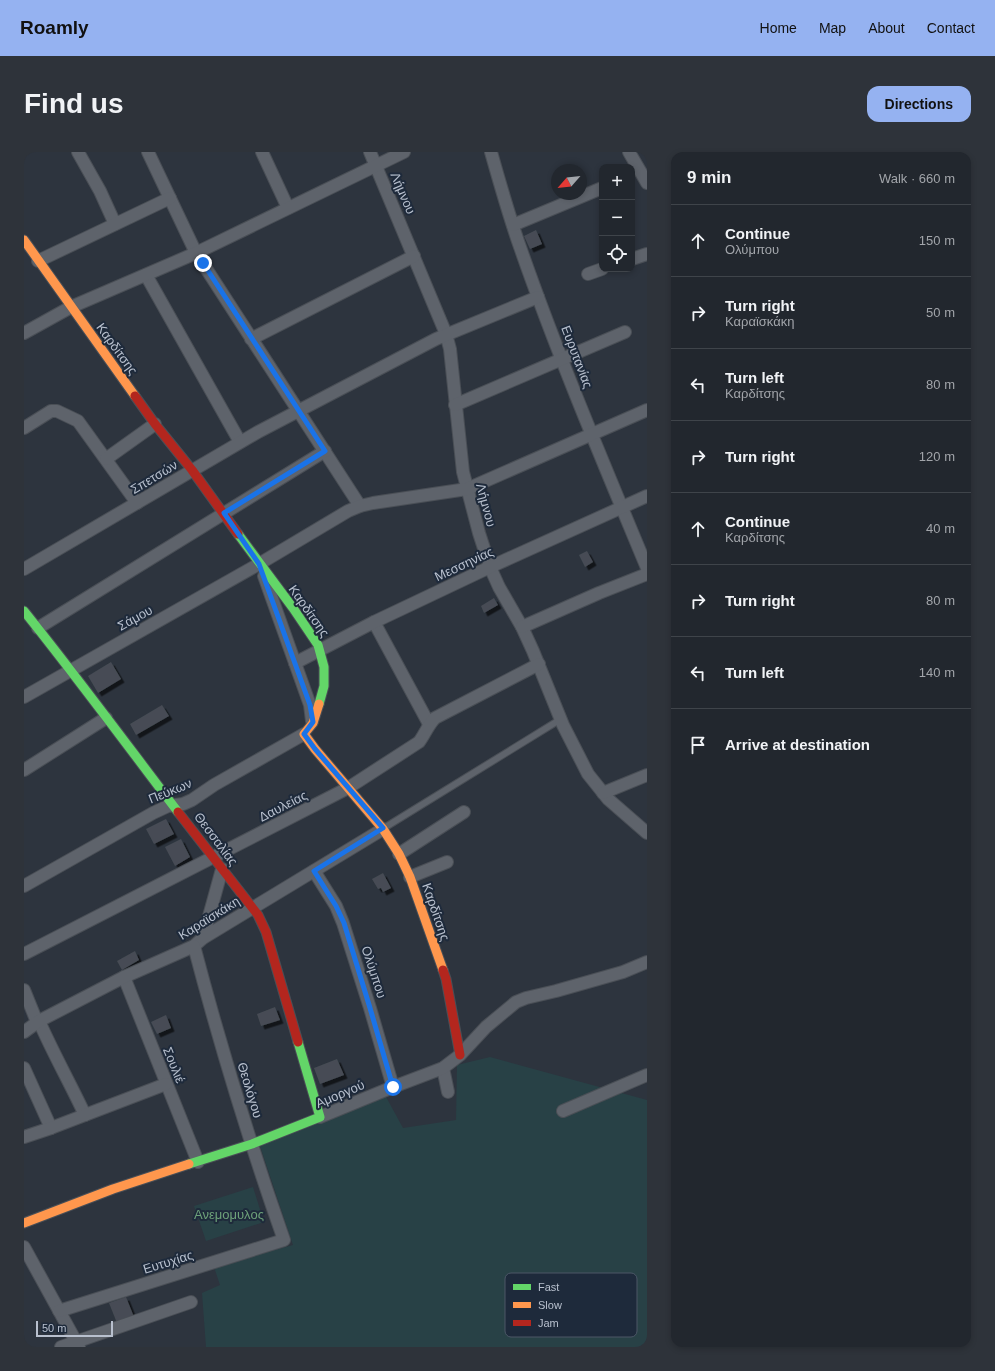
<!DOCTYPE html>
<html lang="en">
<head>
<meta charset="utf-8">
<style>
  :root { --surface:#22272e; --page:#2e333a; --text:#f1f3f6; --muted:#a2a5aa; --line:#3f444a; --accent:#95b2f1 }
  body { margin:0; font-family:Helvetica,sans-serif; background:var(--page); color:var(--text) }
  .controls { position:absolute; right:12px; top:12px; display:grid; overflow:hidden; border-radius:8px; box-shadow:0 2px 6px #0003 }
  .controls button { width:36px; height:36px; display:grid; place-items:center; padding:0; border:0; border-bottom:1px solid var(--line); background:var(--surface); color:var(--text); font:20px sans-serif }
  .compass { position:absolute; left:527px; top:12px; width:36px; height:36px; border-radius:50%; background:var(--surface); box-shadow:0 2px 6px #0003; rotate:242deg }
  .scale { position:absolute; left:12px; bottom:10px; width:77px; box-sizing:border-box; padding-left:4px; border:2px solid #b8c0ce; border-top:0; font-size:11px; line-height:14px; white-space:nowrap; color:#b8c0ce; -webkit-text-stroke:3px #1e2a3b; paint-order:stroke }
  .stop { position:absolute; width:12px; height:12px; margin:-9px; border:3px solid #1a73e8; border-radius:50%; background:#fff }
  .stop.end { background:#1a73e8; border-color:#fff; box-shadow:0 1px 4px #0008 }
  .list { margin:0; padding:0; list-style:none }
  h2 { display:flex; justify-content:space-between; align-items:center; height:52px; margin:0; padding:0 16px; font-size:17px }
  h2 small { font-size:13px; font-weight:400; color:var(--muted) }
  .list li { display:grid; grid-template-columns:26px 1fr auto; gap:12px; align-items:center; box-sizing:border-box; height:72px; padding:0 16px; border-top:1px solid var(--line) }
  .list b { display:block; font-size:15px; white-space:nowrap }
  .list p { margin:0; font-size:13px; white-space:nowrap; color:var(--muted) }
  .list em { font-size:13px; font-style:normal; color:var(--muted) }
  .icon { flex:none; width:22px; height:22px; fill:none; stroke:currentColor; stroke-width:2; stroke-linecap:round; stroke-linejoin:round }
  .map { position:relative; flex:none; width:623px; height:1195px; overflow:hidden; border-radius:12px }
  header { display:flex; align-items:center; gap:24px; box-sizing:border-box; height:56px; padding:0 20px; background:var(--accent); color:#111 }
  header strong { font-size:19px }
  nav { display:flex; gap:22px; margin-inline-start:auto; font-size:14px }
  .intro { display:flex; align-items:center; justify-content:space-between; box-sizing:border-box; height:96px; padding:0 24px }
  h1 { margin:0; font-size:28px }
  .button { padding:10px 18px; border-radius:12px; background:var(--accent); color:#111; font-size:14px; font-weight:700 }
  main { display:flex; gap:24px; padding:0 24px }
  aside { flex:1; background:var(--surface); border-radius:12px; box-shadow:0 2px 6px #0003 }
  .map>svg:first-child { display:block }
  .green { fill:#284146 }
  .building { fill:#464c54; filter:url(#shadow) }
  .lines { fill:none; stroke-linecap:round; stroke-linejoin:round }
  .lane-casing { stroke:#4a4f56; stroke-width:8 }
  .street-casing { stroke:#4a4f56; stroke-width:14 }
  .fast-casing { stroke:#4a4f56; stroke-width:11 }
  .slow-casing { stroke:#4a4f56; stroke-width:11 }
  .jam-casing { stroke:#4a4f56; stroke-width:11 }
  .lane { stroke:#5e636b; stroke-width:6 }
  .street { stroke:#5e636b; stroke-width:12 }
  .fast { stroke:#63d668; stroke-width:9 }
  .slow { stroke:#ff974d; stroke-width:9 }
  .jam { stroke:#b3261e; stroke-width:9 }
  .route { stroke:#1a73e8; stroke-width:5 }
  .labels { text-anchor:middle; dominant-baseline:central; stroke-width:4; stroke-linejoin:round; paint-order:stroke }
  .street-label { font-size:13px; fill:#b8c0ce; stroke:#1e2a3b }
  .park-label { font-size:13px; fill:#6da179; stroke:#1e2a3b }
  .key { fill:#1e2a3b; stroke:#4c5767; stroke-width:1 }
  .key-label { font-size:11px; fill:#b8c0ce }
</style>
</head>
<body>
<header>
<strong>Roamly</strong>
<nav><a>Home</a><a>Map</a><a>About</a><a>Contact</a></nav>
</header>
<div class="intro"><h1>Find us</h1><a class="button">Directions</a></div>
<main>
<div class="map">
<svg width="623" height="1195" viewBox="0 0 623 1195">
  <defs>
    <filter id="shadow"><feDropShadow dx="3.5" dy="3.5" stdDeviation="0" flood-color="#0009"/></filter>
  </defs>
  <rect width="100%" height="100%" fill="#2d343e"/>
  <!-- green -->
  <g class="green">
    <path d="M466,905L623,948V1195H182L178,1141L196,1133L190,1115L269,1093L235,991L361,943L379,976L432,968L433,913Z"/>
    <path d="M229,1035L240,1070L182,1089L170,1054Z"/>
  </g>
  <!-- building -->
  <g class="building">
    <path d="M512,78L518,92L506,97L500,84Z"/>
    <path d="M563,399L569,410L561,415L555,403Z"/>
    <path d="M470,446L474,453L460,461L457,454Z"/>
    <path d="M87,510L97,527L74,541L64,524Z"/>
    <path d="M138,553L145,564L112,583L106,572Z"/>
    <path d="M142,667L150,682L130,692L122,677Z"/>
    <path d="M157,687L166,705L151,714L141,695Z"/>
    <path d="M359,721L367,736L359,740L357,736L354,737L348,727Z"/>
    <path d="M111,799L115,808L98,818L93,809Z"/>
    <path d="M251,855L256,868L237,874L233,862Z"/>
    <path d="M142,863L147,876L133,882L127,870Z"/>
    <path d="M313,907L320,923L296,932L290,916Z"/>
    <path d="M102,1145L110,1165L93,1171L85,1151Z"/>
  </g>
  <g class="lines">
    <!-- lane casing -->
    <g class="lane-casing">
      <path id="lane" d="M360,676L537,567"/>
    </g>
    <!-- street casing -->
    <g class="street-casing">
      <g id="street">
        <path d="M54,0L76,39L91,72"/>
        <path d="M124,0L172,101L336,354"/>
        <path d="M238,0L264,56"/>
        <path d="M346,0L422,182L426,197L439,320L455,381L466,415L475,435L498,475L509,499L539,573L564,622L584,647L623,681"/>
        <path d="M467,0C476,32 485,64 496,95C534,204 579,310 623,416"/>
        <path d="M605,0L623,31"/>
        <path d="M489,73L578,36"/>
        <path d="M608,107L623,102"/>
        <path d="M14,109L146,46"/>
        <path d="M564,122L578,117"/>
        <path d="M122,123L216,290"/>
        <path d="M0,181L47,155L172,101L380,0"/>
        <path d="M227,187L390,104"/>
        <path d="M431,253L601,180"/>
        <path d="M0,276L27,259H33L54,269L113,351"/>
        <path d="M82,307L131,272"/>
        <path d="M0,417L234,280L412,187L514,145"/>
        <path d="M240,424L286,553L288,569"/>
        <path d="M350,470L405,572"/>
        <path d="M498,475L575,441L623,422"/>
        <path d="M14,476L301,299"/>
        <path d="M271,511L350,470L466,415L623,344"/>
        <path d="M0,545L235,412L324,359L336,354L349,351L443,337L623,258"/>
        <path d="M0,618L82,566"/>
        <path d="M579,641L623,623"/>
        <path d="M375,702L440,660"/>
        <path d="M290,719L312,754L319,771L346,856L369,935"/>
        <path d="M386,725L423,710"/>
        <path d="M0,734L129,661L144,654L159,652L168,648L190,633L280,582"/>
        <path d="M179,786L198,717"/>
        <path d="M0,802L324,636L395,590C401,582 404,573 411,566L515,512"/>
        <path d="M100,825L174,1010"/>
        <path d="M0,838L13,870"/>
        <path d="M15,869C29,901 46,931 61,963"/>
        <path d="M0,880L15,869L100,825L170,794L179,786L359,677"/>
        <path d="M0,916L27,976"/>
        <path d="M419,916L424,940"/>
        <path d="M539,959L623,923"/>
        <path d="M296,965L369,935L419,916L436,903L462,875L492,850L502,846L532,839L599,820L623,810"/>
        <path d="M0,985L27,976L142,932"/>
        <path d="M0,1095L55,1195"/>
        <path d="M35,1159L260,1088C226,992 196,893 170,794"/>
        <path d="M37,1195L167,1150"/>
      </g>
    </g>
    <!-- fast casing -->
    <g class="fast-casing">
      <g id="fast">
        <path d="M214,382L269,456L294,493L300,515V534L295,552"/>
        <path d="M0,459C53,525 103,593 154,660"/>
        <path d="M165,1012L228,992L296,965L274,890"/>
      </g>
    </g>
    <!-- slow casing -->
    <g class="slow-casing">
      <g id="slow">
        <path d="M0,88L111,244"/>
        <path d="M295,552L289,571L280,582L291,597L359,677L375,702L386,725L419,818"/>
        <path d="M0,1071L89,1037L165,1012"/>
      </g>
    </g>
    <!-- jam casing -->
    <g class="jam-casing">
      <g id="jam">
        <path d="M111,244L131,272L168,318L214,382"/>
        <path d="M154,660L234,763L242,780L274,890"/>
        <path d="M419,818L422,827L436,903"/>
      </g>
    </g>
    <!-- lane -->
    <use href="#lane" class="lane"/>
    <!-- street -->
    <use href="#street" class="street"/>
    <!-- fast -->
    <use href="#fast" class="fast"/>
    <!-- slow -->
    <use href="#slow" class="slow"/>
    <!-- jam -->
    <use href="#jam" class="jam"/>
  </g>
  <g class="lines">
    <!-- route -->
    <path class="route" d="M179,111L301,299L200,361L235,412L286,553L289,570L280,582L291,597L359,676L290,719L312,754L320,771L346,856L369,935"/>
  </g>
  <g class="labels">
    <!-- street labels -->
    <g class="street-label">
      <text transform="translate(379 41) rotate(67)">Λήμνου</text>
      <text transform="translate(93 197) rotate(54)">Καρδίτσης</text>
      <text transform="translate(553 205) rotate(69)">Ευρυτανίας</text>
      <text transform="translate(130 325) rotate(-31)">Σπετσών</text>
      <text transform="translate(462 353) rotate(75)">Λήμνου</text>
      <text transform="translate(440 412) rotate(-25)">Μεσσηνίας</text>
      <text transform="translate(285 459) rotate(55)">Καρδίτσης</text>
      <text transform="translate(111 466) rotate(-29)">Σάμου</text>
      <text transform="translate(146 639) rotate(-22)">Πεύκων</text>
      <text transform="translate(259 654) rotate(-27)">Δαυλείας</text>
      <text transform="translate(192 687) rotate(53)">Θεσσαλίας</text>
      <text transform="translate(412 760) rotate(71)">Καρδίτσης</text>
      <text transform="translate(185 766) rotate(-32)">Καραϊσκάκη</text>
      <text transform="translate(350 820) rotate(72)">Ολύμπου</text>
      <text transform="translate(150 913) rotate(68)">Σουλιέ</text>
      <text transform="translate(226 938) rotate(73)">Θεολόγου</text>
      <text transform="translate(316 942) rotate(-23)">Αμοργού</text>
      <text transform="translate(144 1110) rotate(-17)">Ευτυχίας</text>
    </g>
    <!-- park labels -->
    <g class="park-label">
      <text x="205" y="1062">Ανεμομυλος</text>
    </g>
  </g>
  <!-- legend -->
  <rect x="481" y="1121" width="132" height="64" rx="6" class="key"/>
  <rect x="489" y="1132" width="18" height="6" fill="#63d668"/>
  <rect x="489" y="1150" width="18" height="6" fill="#ff974d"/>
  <rect x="489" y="1168" width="18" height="6" fill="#b3261e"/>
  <g class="key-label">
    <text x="514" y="1139">Fast</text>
    <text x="514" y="1157">Slow</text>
    <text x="514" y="1175">Jam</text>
  </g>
</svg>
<div class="controls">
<button>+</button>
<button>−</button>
<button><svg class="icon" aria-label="locate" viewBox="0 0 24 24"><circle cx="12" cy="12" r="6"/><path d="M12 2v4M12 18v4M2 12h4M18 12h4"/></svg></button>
</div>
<svg class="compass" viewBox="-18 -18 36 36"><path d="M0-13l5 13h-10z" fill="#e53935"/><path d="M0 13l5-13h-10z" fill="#a2a5aa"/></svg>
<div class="scale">50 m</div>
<div class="stop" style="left:369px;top:935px"></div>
<div class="stop end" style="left:179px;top:111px"></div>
</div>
<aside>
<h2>9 min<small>Walk · 660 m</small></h2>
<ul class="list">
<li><svg class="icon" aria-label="ahead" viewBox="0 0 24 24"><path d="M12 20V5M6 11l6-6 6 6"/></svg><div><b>Continue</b><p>Ολύμπου</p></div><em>150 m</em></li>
<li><svg class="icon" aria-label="right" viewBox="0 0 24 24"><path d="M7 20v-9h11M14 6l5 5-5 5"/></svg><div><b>Turn right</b><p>Καραϊσκάκη</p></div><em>50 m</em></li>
<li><svg class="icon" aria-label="left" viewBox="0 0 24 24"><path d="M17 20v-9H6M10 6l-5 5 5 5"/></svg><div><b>Turn left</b><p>Καρδίτσης</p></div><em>80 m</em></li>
<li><svg class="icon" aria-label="right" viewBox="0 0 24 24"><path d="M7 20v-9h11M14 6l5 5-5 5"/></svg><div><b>Turn right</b></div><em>120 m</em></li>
<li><svg class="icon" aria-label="ahead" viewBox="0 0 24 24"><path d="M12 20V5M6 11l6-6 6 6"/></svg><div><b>Continue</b><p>Καρδίτσης</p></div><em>40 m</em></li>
<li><svg class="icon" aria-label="right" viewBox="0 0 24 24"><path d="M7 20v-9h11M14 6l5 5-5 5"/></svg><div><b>Turn right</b></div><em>80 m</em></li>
<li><svg class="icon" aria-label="left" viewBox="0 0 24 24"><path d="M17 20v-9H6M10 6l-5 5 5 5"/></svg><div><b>Turn left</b></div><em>140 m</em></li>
<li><svg class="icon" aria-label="arrive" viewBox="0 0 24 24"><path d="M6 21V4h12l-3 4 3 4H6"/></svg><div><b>Arrive at destination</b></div></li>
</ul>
</aside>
</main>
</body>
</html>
